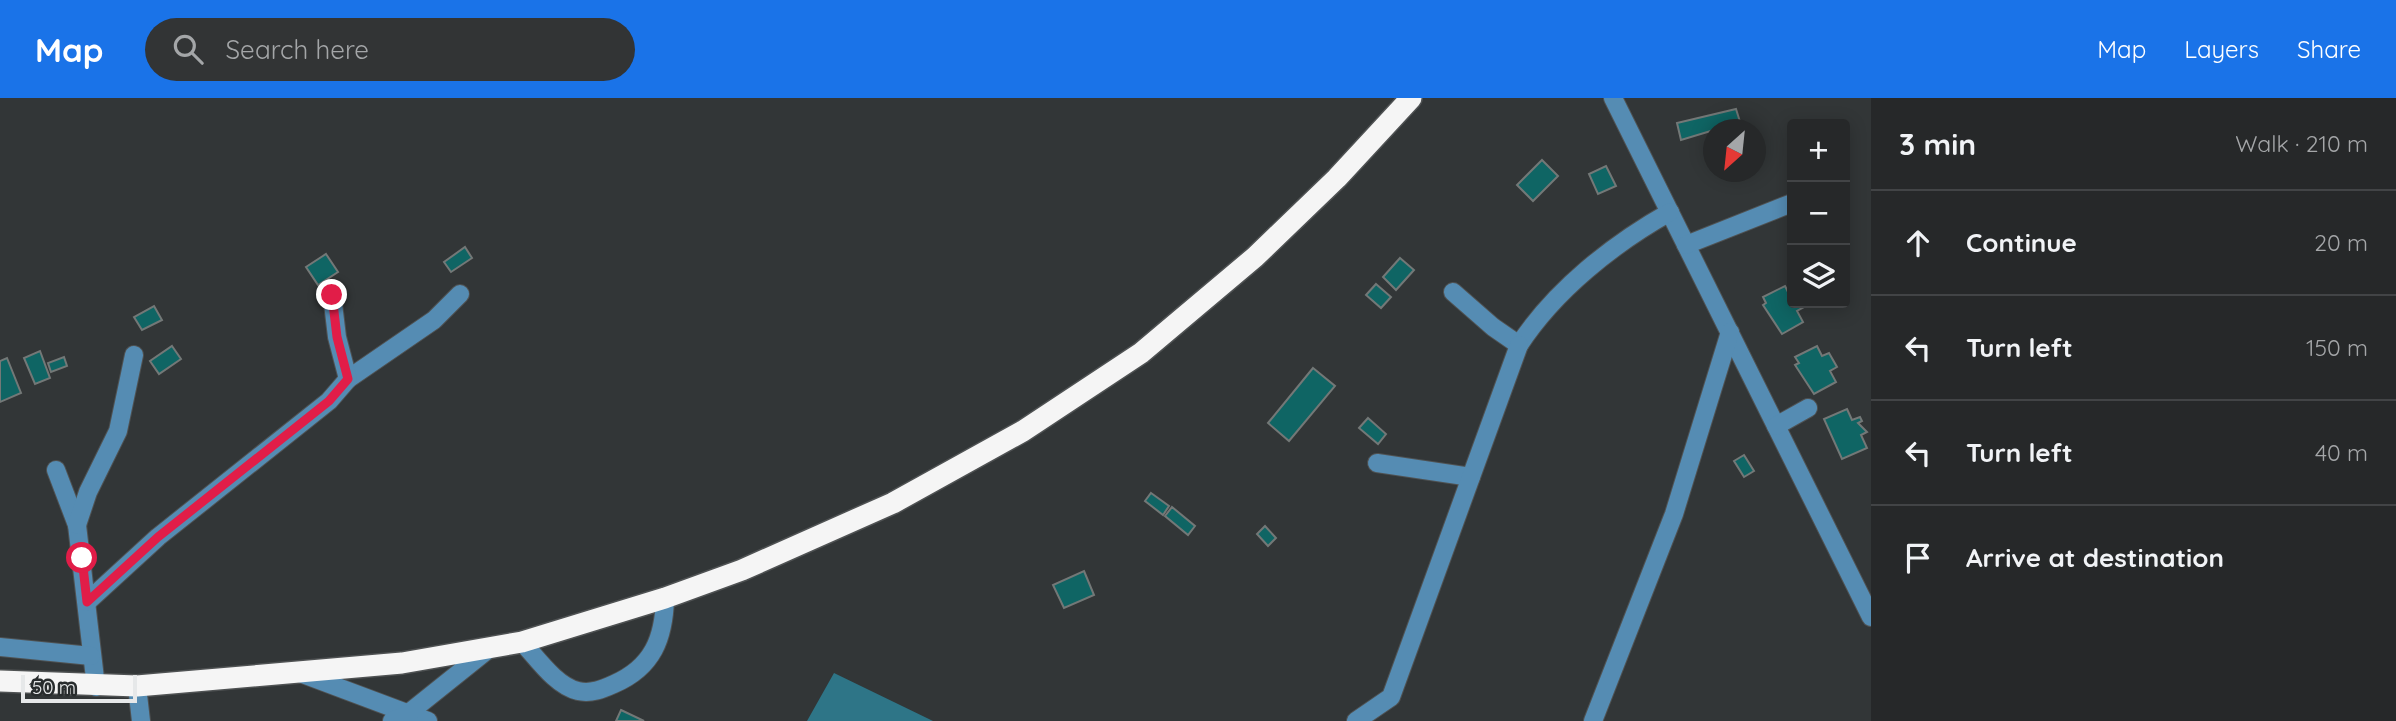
<!DOCTYPE html>
<html lang="en">
<head>
<meta charset="utf-8">
<style>
  :root { --surface:#262829; --page:#323435; --text:#f1f3f6; --muted:#a4a6a8; --line:#424446; --accent:#1a73e8 }
  body { margin:0; font-family:Quicksand,sans-serif; background:var(--page); color:var(--text) }
  .controls { position:absolute; right:21px; top:21px; display:grid; overflow:hidden; border-radius:7px; box-shadow:0 4px 18px #0003 }
  .controls button { width:63px; height:63px; display:grid; place-items:center; padding:0; border:0; border-bottom:2px solid var(--line); background:var(--surface); color:var(--text); font:35px sans-serif }
  .compass { position:absolute; left:1703px; top:21px; width:63px; height:63px; border-radius:50%; background:var(--surface); box-shadow:0 4px 18px #0003; rotate:207deg }
  .scale { position:absolute; left:21px; bottom:18px; width:116px; box-sizing:border-box; padding-left:7px; border:4px solid #e6e8e9; border-top:0; font-size:19px; line-height:24px; white-space:nowrap; color:#e6e8e9; -webkit-text-stroke:5px #282c2d; paint-order:stroke }
  .stop { position:absolute; width:21px; height:21px; margin:-16px; border:5px solid #e11d48; border-radius:50%; background:#fff }
  .stop.end { background:#e11d48; border-color:#fff; box-shadow:0 2px 7px #0008 }
  .list { margin:0; padding:0; list-style:none }
  h2 { display:flex; justify-content:space-between; align-items:center; height:91px; margin:0; padding:0 28px; font-size:30px }
  h2 small { font-size:23px; font-weight:400; color:var(--muted) }
  .list li { display:grid; grid-template-columns:46px 1fr auto; gap:21px; align-items:center; box-sizing:border-box; height:105px; padding:0 28px; border-top:2px solid var(--line) }
  .list b { display:block; font-size:26px; white-space:nowrap }
  .list em { font-size:23px; font-style:normal; color:var(--muted) }
  .icon { flex:none; width:38px; height:38px; fill:none; stroke:currentColor; stroke-width:2; stroke-linecap:round; stroke-linejoin:round }
  .map { position:relative; flex:none; width:1871px; height:623px; overflow:hidden }
  header { display:flex; align-items:center; gap:42px; box-sizing:border-box; height:98px; padding:0 35px; background:var(--accent); color:#fff }
  header strong { font-size:33px }
  nav { display:flex; gap:38px; margin-inline-start:auto; font-size:24px }
  .search { width:490px; height:63px; background:var(--page); display:flex; align-items:center; gap:18px; box-sizing:border-box; padding:0 24px; border-radius:38px; color:var(--muted); font-size:26px }
  main { display:flex }
  aside { flex:1; background:var(--surface) }
  .map>svg:first-child { display:block }
  .forest { fill:#2e7587 }
  .building { fill:#0f6564; stroke:#737877; stroke-width:2 }
  .lines { fill:none; stroke-linecap:round; stroke-linejoin:round }
  .minor-casing { stroke:#4f5253; stroke-width:20 }
  .highway-casing { stroke:#4f5253; stroke-width:24 }
  .minor { stroke:#558cb3; stroke-width:18 }
  .highway { stroke:#f5f5f5; stroke-width:21 }
  .route { stroke:#e11d48; stroke-width:9 }
</style>
</head>
<body>
<header>
<strong>Map</strong>
<div class="search"><svg class="icon" aria-label="search" viewBox="0 0 24 24"><circle cx="10" cy="10" r="6"/><path d="M15 15l6 6"/></svg>Search here</div>
<nav><a>Map</a><a>Layers</a><a>Share</a></nav>
</header>
<main>
<div class="map">
<svg width="1871" height="623" viewBox="0 0 1871 623">
  <rect width="100%" height="100%" fill="#323637"/>
  <!-- forest -->
  <path class="forest" d="M834,575L933,623H807Z"/>
  <!-- building -->
  <g class="building">
    <path d="M1736,11L1741,27L1714,32L1681,42L1677,25Z"/>
    <path d="M1542,62L1558,78L1533,103L1517,87Z"/>
    <path d="M1606,68L1616,88L1598,96L1589,76Z"/>
    <path d="M465,149L472,160L451,174L444,164Z"/>
    <path d="M326,156L338,174L318,187L306,169Z"/>
    <path d="M1400,160L1414,172L1396,192L1383,179Z"/>
    <path d="M1376,186L1391,199L1381,210L1366,197Z"/>
    <path d="M1785,188L1790,198L1792,197V205H1802L1804,209L1797,213L1803,224L1782,236L1763,207L1766,205L1763,199Z"/>
    <path d="M154,208L162,222L142,232L134,219Z"/>
    <path d="M172,248L181,261L159,276L150,263Z"/>
    <path d="M1817,248L1822,258L1829,255L1837,269L1830,273L1836,284L1814,296L1795,267L1799,265L1795,259Z"/>
    <path d="M40,253L50,280L35,286L24,260Z"/>
    <path d="M64,259L67,268L51,274L48,265Z"/>
    <path d="M7,260L21,295L0,304V263Z"/>
    <path d="M1313,270L1335,288L1289,343L1268,325Z"/>
    <path d="M1847,311L1852,322L1860,319L1862,323L1858,325L1867,334L1861,337L1867,350L1842,361L1824,321Z"/>
    <path d="M1368,320L1386,336L1378,346L1359,330Z"/>
    <path d="M1744,357L1754,373L1744,379L1734,363Z"/>
    <path d="M1151,395L1169,408L1163,417L1145,403Z"/>
    <path d="M1172,409L1195,428L1188,437L1165,418Z"/>
    <path d="M1265,428L1276,440L1268,448L1257,436Z"/>
    <path d="M1084,473L1094,497L1064,510L1053,487Z"/>
    <path d="M621,612L644,623H616Z"/>
  </g>
  <g class="lines">
    <!-- minor casing -->
    <g class="minor-casing">
      <g id="minor">
        <path d="M1613,0L1871,519"/>
        <path d="M1686,147L1792,105"/>
        <path d="M1453,194L1493,229L1519,247C1555,192 1613,146 1670,114"/>
        <path d="M348,281L434,222L460,196"/>
        <path d="M1776,328L1808,310"/>
        <path d="M1377,365L1471,379"/>
        <path d="M56,372L77,427L96,589"/>
        <path d="M77,427L88,394L118,333L134,257"/>
        <path d="M87,504L158,439L329,303L348,281L337,239L332,197"/>
        <path d="M522,544C537,560 556,588 578,593C591,596 603,591 614,586C653,569 664,540 665,500"/>
        <path d="M0,549L91,558"/>
        <path d="M300,575L428,623"/>
        <path d="M137,588L141,623"/>
        <path d="M392,623L405,618L490,550"/>
        <path d="M1356,623L1391,599L1519,247"/>
        <path d="M1593,623L1674,416L1730,234"/>
      </g>
    </g>
    <!-- highway casing -->
    <g class="highway-casing">
      <path id="highway" d="M0,583L137,588L402,565L522,544L665,500L742,472L893,405L1023,333L1141,255L1255,159L1337,80L1411,0"/>
    </g>
    <!-- minor -->
    <use href="#minor" class="minor"/>
    <!-- highway -->
    <use href="#highway" class="highway"/>
  </g>
  <g class="lines">
    <!-- route -->
    <path class="route" d="M82,460L87,504L158,439L329,303L348,281L337,239L332,197"/>
  </g>
</svg>
<div class="controls">
<button>+</button>
<button>−</button>
<button><svg class="icon" aria-label="layers" viewBox="0 0 24 24"><path d="M12 4l9 5-9 5-9-5zM3 14l9 5 9-5"/></svg></button>
</div>
<svg class="compass" viewBox="-18 -18 36 36"><path d="M0-13l5 13h-10z" fill="#e53935"/><path d="M0 13l5-13h-10z" fill="#a4a6a8"/></svg>
<div class="scale">50 m</div>
<div class="stop" style="left:82px;top:460px"></div>
<div class="stop end" style="left:332px;top:197px"></div>
</div>
<aside>
<h2>3 min<small>Walk · 210 m</small></h2>
<ul class="list">
<li><svg class="icon" aria-label="ahead" viewBox="0 0 24 24"><path d="M12 20V5M6 11l6-6 6 6"/></svg><div><b>Continue</b></div><em>20 m</em></li>
<li><svg class="icon" aria-label="left" viewBox="0 0 24 24"><path d="M17 20v-9H6M10 6l-5 5 5 5"/></svg><div><b>Turn left</b></div><em>150 m</em></li>
<li><svg class="icon" aria-label="left" viewBox="0 0 24 24"><path d="M17 20v-9H6M10 6l-5 5 5 5"/></svg><div><b>Turn left</b></div><em>40 m</em></li>
<li><svg class="icon" aria-label="arrive" viewBox="0 0 24 24"><path d="M6 21V4h12l-3 4 3 4H6"/></svg><div><b>Arrive at destination</b></div></li>
</ul>
</aside>
</main>
</body>
</html>
